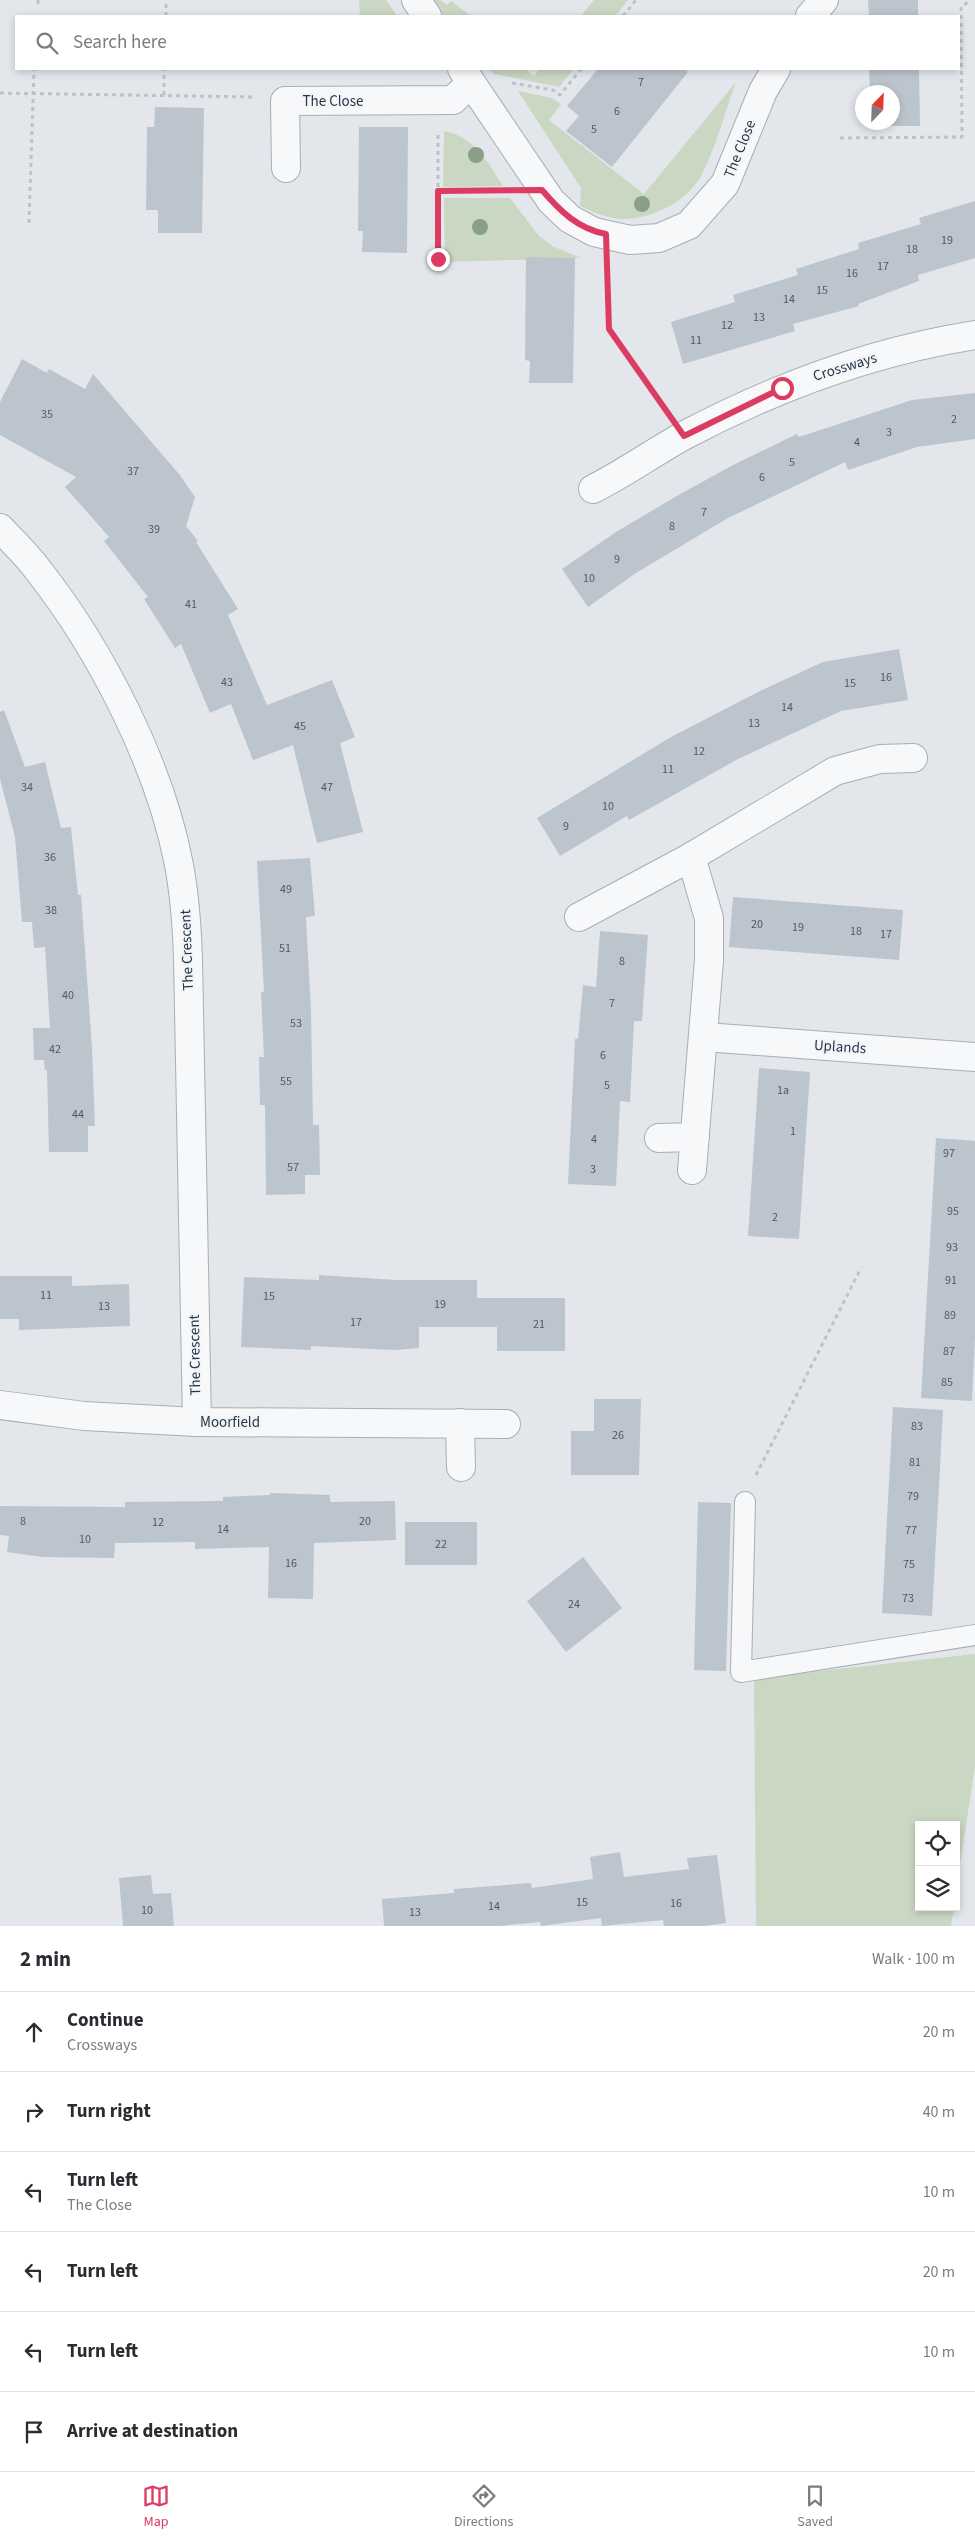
<!DOCTYPE html>
<html lang="en">
<head>
<meta charset="utf-8">
<style>
  :root { --surface:#fff; --page:#f7f7f7; --text:#2b2b33; --muted:#7c7c81; --line:#e1e1e2; --accent:#dd3c62 }
  body { margin:0; font-family:"Source Sans 3",sans-serif; background:var(--page); color:var(--text) }
  .controls { position:absolute; right:15px; bottom:15px; display:grid; overflow:hidden; border-radius:0px; box-shadow:0 2px 8px #0003 }
  .controls button { width:45px; height:45px; display:grid; place-items:center; padding:0; border:0; border-bottom:1px solid var(--line); background:var(--surface); color:var(--text); font:25px sans-serif }
  .compass { position:absolute; left:855px; top:85px; width:45px; height:45px; border-radius:50%; background:var(--surface); box-shadow:0 2px 8px #0003; rotate:23deg }
  .stop { position:absolute; width:15px; height:15px; margin:-11px; border:4px solid #dd3c62; border-radius:50%; background:#fff }
  .stop.end { background:#dd3c62; border-color:#fff; box-shadow:0 1px 5px #0008 }
  .list { margin:0; padding:0; list-style:none }
  h2 { display:flex; justify-content:space-between; align-items:center; height:65px; margin:0; padding:0 20px; font-size:21px }
  h2 small { font-size:16px; font-weight:400; color:var(--muted) }
  .list li { display:grid; grid-template-columns:32px 1fr auto; gap:15px; align-items:center; box-sizing:border-box; height:80px; padding:0 20px; border-top:1px solid var(--line) }
  .list b { display:block; font-size:19px; white-space:nowrap }
  .list p { margin:0; font-size:16px; white-space:nowrap; color:var(--muted) }
  .list em { font-size:16px; font-style:normal; color:var(--muted) }
  .icon { flex:none; width:28px; height:28px; fill:none; stroke:currentColor; stroke-width:2; stroke-linecap:round; stroke-linejoin:round }
  .map { position:relative; flex:none; width:975px; height:1926px; overflow:hidden }
  .search { position:absolute; background:var(--surface); box-shadow:0 2px 8px #0003; left:15px; right:15px; top:15px; height:55px; display:flex; align-items:center; gap:12px; box-sizing:border-box; padding:0 18px; border-radius:0px; color:var(--muted); font-size:19px }
  .sheet { height:545px; background:var(--surface) }
  nav { display:flex; justify-content:space-around; align-items:center; box-sizing:border-box; height:70px; border-top:1px solid var(--line); background:var(--surface); font-size:14px; color:var(--muted) }
  nav a { display:grid; justify-items:center; gap:2px }
  nav .on { color:var(--accent) }
  .map>svg:first-child { display:block }
  .green { fill:#cad7c3 }
  .building { fill:#bcc4cd }
  .lines { fill:none; stroke-linecap:round; stroke-linejoin:round }
  .lane-casing { stroke:#a7aeb7; stroke-width:22 }
  .street-casing { stroke:#a7aeb7; stroke-width:30 }
  .path { stroke:#bcc2c8; stroke-width:3; stroke-dasharray:4 4; stroke-linecap:butt }
  .lane { stroke:#f6f8fa; stroke-width:20 }
  .street { stroke:#f6f8fa; stroke-width:28 }
  .tree { fill:#8a9f87 }
  .route { stroke:#dd3c62; stroke-width:6 }
  .labels { text-anchor:middle; dominant-baseline:central; stroke-width:4.5; stroke-linejoin:round; paint-order:stroke }
  .number-label { font-size:12px; fill:#4d5a68 }
  .street-label { font-size:15px; fill:#283647; stroke:#f3f6f9 }
</style>
</head>
<body>
<div class="map">
<svg width="975" height="1926" viewBox="0 0 975 1926">
  <rect width="100%" height="100%" fill="#e3e7ec"/>
  <!-- green -->
  <g class="green">
    <path d="M359,0H386L397,16H360Z"/>
    <path d="M432,0H440L447,5L451,1L471,16H444Z"/>
    <path d="M594,0H628L615,16H581Z"/>
    <path d="M489,69H525L534,76L540,69H574L559,87L494,74Z"/>
    <path d="M736,82C725,112 717,144 703,172C691,199 656,217 628,219C611,220 595,213 580,206L581,188L518,91L552,98L561,104L549,120L644,194Z"/>
    <path d="M444,131C474,136 488,162 503,186L443,187Z"/>
    <path d="M444,198H510L539,236L552,246L581,258L445,262Z"/>
    <path d="M975,1654V1766L956,1891V1825H919V1907H954L951,1926H756L754,1678Z"/>
  </g>
  <!-- building -->
  <g class="building">
    <path d="M868,0H918V16H869Z"/>
    <path d="M598,69H684L688,72L612,167L566,131L579,116L567,106Z"/>
    <path d="M869,69H919L920,126H870V122H892V92H870Z"/>
    <path d="M155,107L204,108L202,233H158V210H146L147,127H154Z"/>
    <path d="M359,127H408L407,253L362,252L363,231H358Z"/>
    <path d="M975,201V258L918,275L919,281L858,304L859,306L793,324L795,331L683,364L671,322L735,302L733,295L798,275L796,269L859,249L858,243L921,224L919,218Z"/>
    <path d="M526,257L575,258L573,383H529L530,361L525,360Z"/>
    <path d="M22,359L47,373L49,369L85,389L93,374L179,474L195,497L186,526L198,541L196,542L238,609L228,615L267,705L332,680L355,737L340,743L363,832L317,843L293,745L253,760L231,704L210,713L181,644L175,648L144,599L148,597L104,541L109,537L65,487L76,477L0,435V402Z"/>
    <path d="M975,393V439L917,447L848,470L845,462L728,518L636,573L588,607L562,569L616,532L675,497L733,465L797,434L799,437L912,400Z"/>
    <path d="M899,649L908,700L841,711L738,759L629,820L627,816L560,856L537,818L671,737L760,691L823,662Z"/>
    <path d="M4,710L25,767L45,762L61,828L71,827L78,895H81L92,1048L95,1126H88V1152H49L47,1070H45L44,1060H34L33,1028H50L45,947L34,948L32,922H22L15,837L0,779V712Z"/>
    <path d="M310,858L315,916L306,917L311,1011L313,1125H319L320,1175H305V1194L266,1195L265,1105H260L259,1057H264L261,992H264L257,861Z"/>
    <path d="M733,897L903,910L899,960L729,947Z"/>
    <path d="M600,931L648,935L642,1021H634L630,1102L620,1101L616,1186L568,1184L575,1039H578L583,985L596,987Z"/>
    <path d="M759,1068L810,1072L799,1239L748,1236Z"/>
    <path d="M936,1138L975,1141V1338L972,1401L921,1398Z"/>
    <path d="M319,1275L396,1280H477V1298H565V1351H497V1327H419V1348L394,1350L311,1346V1350L241,1347L244,1277L319,1280Z"/>
    <path d="M0,1276H72V1286L129,1284L130,1326L19,1330V1319H0Z"/>
    <path d="M594,1399H641L639,1475H571V1431H594Z"/>
    <path d="M893,1407L943,1410L932,1616L882,1613Z"/>
    <path d="M270,1493L330,1495V1502L395,1501L396,1540L314,1543L313,1599L268,1598L269,1547L195,1549V1542L115,1543L114,1558L42,1557L7,1552L9,1536L0,1535V1506L125,1507V1502L223,1501V1497L270,1495Z"/>
    <path d="M698,1502L731,1503L726,1671L694,1670Z"/>
    <rect x="405" y="1522" width="72" height="43"/>
    <path d="M583,1557L622,1608L566,1652L527,1601Z"/>
    <path d="M620,1852L624,1877L689,1869L687,1858L717,1855L726,1923L704,1926H664L663,1920L602,1926L601,1918L541,1926L540,1922L499,1926H384L382,1899L454,1893V1889L531,1883L532,1888L593,1879L590,1857Z"/>
    <path d="M151,1875L153,1894L171,1893L174,1926H123L119,1878Z"/>
  </g>
  <g class="lines">
    <!-- lane casing -->
    <g class="lane-casing">
      <path id="lane" d="M745,1502L741,1672L975,1635"/>
    </g>
    <!-- street casing -->
    <g class="street-casing">
      <g id="street">
        <path d="M416,0L427,16"/>
        <path d="M810,16L824,0"/>
        <path d="M462,69L551,201L570,219L594,232L630,240L659,238L689,225L725,184L763,91L776,69"/>
        <path d="M286,168L285,101L453,100L471,83"/>
        <path d="M593,489C625,473 654,452 685,435C776,387 873,351 975,335"/>
        <path d="M0,528C13,542 27,555 38,570C101,650 160,765 179,865C185,897 187,928 188,959L197,1422"/>
        <path d="M691,857L709,918V960L692,1170"/>
        <path d="M579,917L691,857L835,771L880,759L913,758"/>
        <path d="M705,1037L975,1057"/>
        <path d="M659,1138L695,1137"/>
        <path d="M0,1405L84,1416L197,1422L506,1424"/>
        <path d="M460,1423L461,1467"/>
      </g>
    </g>
    <!-- path -->
    <g class="path">
      <path d="M38,4V0"/>
      <path d="M166,16V0"/>
      <path d="M623,16L636,0"/>
      <path d="M512,83L553,90L560,95L581,69"/>
      <path d="M0,93L252,97"/>
      <path d="M164,95V69"/>
      <path d="M840,138L962,137L961,7L971,0"/>
      <path d="M438,191H503"/>
      <path d="M29,223L34,69"/>
      <path d="M438,259V133"/>
      <path d="M607,270L609,329L665,408"/>
      <path d="M756,1475L861,1268"/>
    </g>
    <!-- lane -->
    <use href="#lane" class="lane"/>
    <!-- street -->
    <use href="#street" class="street"/>
  </g>
  <!-- trees -->
  <g class="tree">
    <circle cx="476" cy="155" r="8"/>
    <circle cx="642" cy="204" r="8"/>
    <circle cx="480" cy="227" r="8"/>
  </g>
  <g class="lines">
    <!-- route -->
    <path class="route" d="M438,259V191L542,190C560,211 578,229 606,234L609,329L684,436L782,388"/>
  </g>
  <g class="labels">
    <!-- number labels -->
    <g class="number-label">
      <text x="641" y="82">7</text>
      <text x="617" y="111">6</text>
      <text x="594" y="129">5</text>
      <text x="947" y="240">19</text>
      <text x="912" y="249">18</text>
      <text x="883" y="266">17</text>
      <text x="852" y="273">16</text>
      <text x="822" y="290">15</text>
      <text x="789" y="299">14</text>
      <text x="759" y="317">13</text>
      <text x="727" y="325">12</text>
      <text x="696" y="340">11</text>
      <text x="47" y="414">35</text>
      <text x="954" y="419">2</text>
      <text x="889" y="432">3</text>
      <text x="857" y="442">4</text>
      <text x="792" y="462">5</text>
      <text x="133" y="471">37</text>
      <text x="762" y="477">6</text>
      <text x="704" y="512">7</text>
      <text x="672" y="526">8</text>
      <text x="154" y="529">39</text>
      <text x="617" y="559">9</text>
      <text x="589" y="578">10</text>
      <text x="191" y="604">41</text>
      <text x="886" y="677">16</text>
      <text x="227" y="682">43</text>
      <text x="850" y="683">15</text>
      <text x="787" y="707">14</text>
      <text x="754" y="723">13</text>
      <text x="300" y="726">45</text>
      <text x="699" y="751">12</text>
      <text x="668" y="769">11</text>
      <text x="27" y="787">34</text>
      <text x="327" y="787">47</text>
      <text x="608" y="806">10</text>
      <text x="566" y="826">9</text>
      <text x="50" y="857">36</text>
      <text x="286" y="889">49</text>
      <text x="51" y="910">38</text>
      <text x="757" y="924">20</text>
      <text x="798" y="927">19</text>
      <text x="856" y="931">18</text>
      <text x="886" y="934">17</text>
      <text x="285" y="948">51</text>
      <text x="622" y="961">8</text>
      <text x="68" y="995">40</text>
      <text x="612" y="1003">7</text>
      <text x="296" y="1023">53</text>
      <text x="55" y="1049">42</text>
      <text x="603" y="1055">6</text>
      <text x="286" y="1081">55</text>
      <text x="607" y="1085">5</text>
      <text x="783" y="1090">1a</text>
      <text x="78" y="1114">44</text>
      <text x="793" y="1131">1</text>
      <text x="594" y="1139">4</text>
      <text x="949" y="1153">97</text>
      <text x="293" y="1167">57</text>
      <text x="593" y="1169">3</text>
      <text x="953" y="1211">95</text>
      <text x="775" y="1217">2</text>
      <text x="952" y="1247">93</text>
      <text x="951" y="1280">91</text>
      <text x="46" y="1295">11</text>
      <text x="269" y="1296">15</text>
      <text x="440" y="1304">19</text>
      <text x="104" y="1306">13</text>
      <text x="950" y="1315">89</text>
      <text x="356" y="1322">17</text>
      <text x="539" y="1324">21</text>
      <text x="949" y="1351">87</text>
      <text x="947" y="1382">85</text>
      <text x="917" y="1426">83</text>
      <text x="618" y="1435">26</text>
      <text x="915" y="1462">81</text>
      <text x="913" y="1496">79</text>
      <text x="23" y="1521">8</text>
      <text x="365" y="1521">20</text>
      <text x="158" y="1522">12</text>
      <text x="223" y="1529">14</text>
      <text x="911" y="1530">77</text>
      <text x="85" y="1539">10</text>
      <text x="441" y="1544">22</text>
      <text x="291" y="1563">16</text>
      <text x="909" y="1564">75</text>
      <text x="908" y="1598">73</text>
      <text x="574" y="1604">24</text>
      <text x="582" y="1902">15</text>
      <text x="676" y="1903">16</text>
      <text x="494" y="1906">14</text>
      <text x="147" y="1910">10</text>
      <text x="415" y="1912">13</text>
    </g>
    <!-- street labels -->
    <g class="street-label">
      <text x="333" y="101">The Close</text>
      <text transform="translate(740 149) rotate(-68)">The Close</text>
      <text transform="translate(845 367) rotate(-17)">Crossways</text>
      <text transform="translate(187 950) rotate(-92)">The Crescent</text>
      <text transform="translate(840 1047) rotate(4)">Uplands</text>
      <text transform="translate(195 1355) rotate(-91)">The Crescent</text>
      <text x="230" y="1422">Moorfield</text>
    </g>
  </g>
</svg>
<div class="controls">
<button><svg class="icon" aria-label="locate" viewBox="0 0 24 24"><circle cx="12" cy="12" r="6"/><path d="M12 2v4M12 18v4M2 12h4M18 12h4"/></svg></button>
<button><svg class="icon" aria-label="layers" viewBox="0 0 24 24"><path d="M12 4l9 5-9 5-9-5zM3 14l9 5 9-5"/></svg></button>
</div>
<svg class="compass" viewBox="-18 -18 36 36"><path d="M0-13l5 13h-10z" fill="#e53935"/><path d="M0 13l5-13h-10z" fill="#7c7c81"/></svg>
<div class="stop" style="left:782px;top:388px"></div>
<div class="stop end" style="left:438px;top:259px"></div>
<div class="search"><svg class="icon" aria-label="search" viewBox="0 0 24 24"><circle cx="10" cy="10" r="6"/><path d="M15 15l6 6"/></svg>Search here</div>
</div>
<section class="sheet">
<h2>2 min<small>Walk · 100 m</small></h2>
<ul class="list">
<li><svg class="icon" aria-label="ahead" viewBox="0 0 24 24"><path d="M12 20V5M6 11l6-6 6 6"/></svg><div><b>Continue</b><p>Crossways</p></div><em>20 m</em></li>
<li><svg class="icon" aria-label="right" viewBox="0 0 24 24"><path d="M7 20v-9h11M14 6l5 5-5 5"/></svg><div><b>Turn right</b></div><em>40 m</em></li>
<li><svg class="icon" aria-label="left" viewBox="0 0 24 24"><path d="M17 20v-9H6M10 6l-5 5 5 5"/></svg><div><b>Turn left</b><p>The Close</p></div><em>10 m</em></li>
<li><svg class="icon" aria-label="left" viewBox="0 0 24 24"><path d="M17 20v-9H6M10 6l-5 5 5 5"/></svg><div><b>Turn left</b></div><em>20 m</em></li>
<li><svg class="icon" aria-label="left" viewBox="0 0 24 24"><path d="M17 20v-9H6M10 6l-5 5 5 5"/></svg><div><b>Turn left</b></div><em>10 m</em></li>
<li><svg class="icon" aria-label="arrive" viewBox="0 0 24 24"><path d="M6 21V4h12l-3 4 3 4H6"/></svg><div><b>Arrive at destination</b></div></li>
</ul>
</section>
<nav>
<a class="on"><svg class="icon" aria-label="map" viewBox="0 0 24 24"><path d="M3 6l6-2 6 2 6-2v14l-6 2-6-2-6 2zM9 4v14M15 6v14"/></svg>Map</a>
<a><svg class="icon" aria-label="directions" viewBox="0 0 24 24"><path d="M12 3l9 9-9 9-9-9zM9 14v-3h6M13 9l2 2-2 2"/></svg>Directions</a>
<a><svg class="icon" aria-label="saved" viewBox="0 0 24 24"><path d="M7 4h10v16l-5-4-5 4z"/></svg>Saved</a>
</nav>
</body>
</html>
